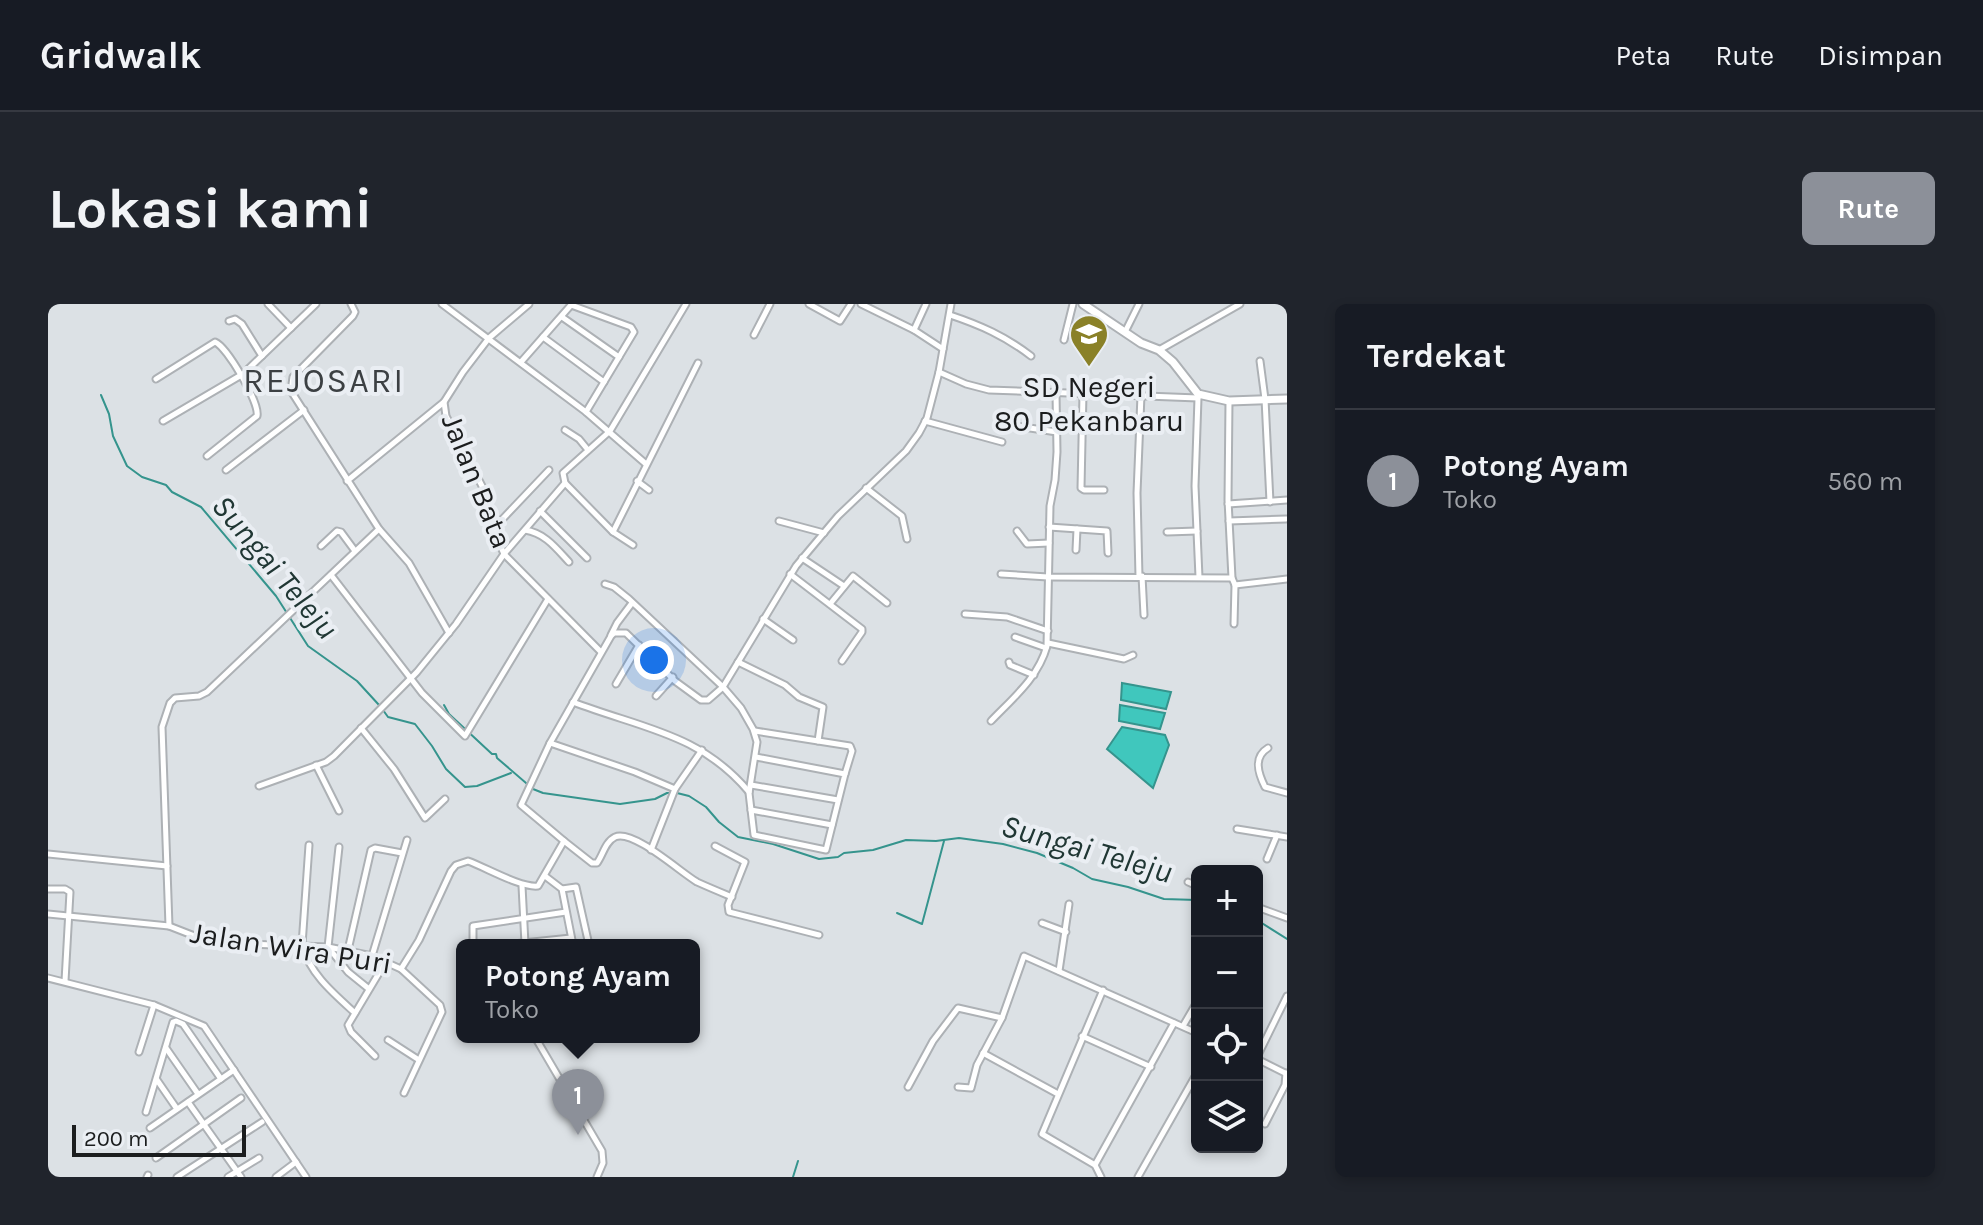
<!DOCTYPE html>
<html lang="id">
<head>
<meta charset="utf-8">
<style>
  :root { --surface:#171b24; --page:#20242c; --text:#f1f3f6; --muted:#9ea1a6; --line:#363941; --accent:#8c9099 }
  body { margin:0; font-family:Karla,sans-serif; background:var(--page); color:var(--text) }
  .controls { position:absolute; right:24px; bottom:24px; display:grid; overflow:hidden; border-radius:12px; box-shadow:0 4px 12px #0003 }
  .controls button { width:72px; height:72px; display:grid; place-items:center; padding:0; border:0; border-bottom:2px solid var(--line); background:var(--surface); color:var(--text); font:40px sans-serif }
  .scale { position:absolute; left:24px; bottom:20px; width:174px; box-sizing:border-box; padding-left:8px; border:4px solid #1b1d1e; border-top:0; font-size:22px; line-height:28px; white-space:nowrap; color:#1b1d1e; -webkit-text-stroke:6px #eaeef3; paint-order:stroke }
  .you { position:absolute; left:606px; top:356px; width:28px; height:28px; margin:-20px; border:6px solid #fff; border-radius:50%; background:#1a73e8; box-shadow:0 0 0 12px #1a73e833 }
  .badge { display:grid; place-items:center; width:52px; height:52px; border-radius:50%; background:var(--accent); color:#fff; font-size:26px; font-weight:700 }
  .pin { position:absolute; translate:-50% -66px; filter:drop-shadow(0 2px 4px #0008) }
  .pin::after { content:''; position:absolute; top:42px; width:28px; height:24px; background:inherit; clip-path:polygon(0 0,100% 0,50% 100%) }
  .popup { position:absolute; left:408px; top:635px; width:244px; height:104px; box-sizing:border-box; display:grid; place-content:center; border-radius:12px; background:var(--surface); filter:drop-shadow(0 2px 6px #0005); font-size:26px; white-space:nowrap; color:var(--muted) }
  .popup b { font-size:30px; color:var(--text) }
  .popup::after { content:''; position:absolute; left:50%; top:100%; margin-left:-16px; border:16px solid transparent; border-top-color:var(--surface) }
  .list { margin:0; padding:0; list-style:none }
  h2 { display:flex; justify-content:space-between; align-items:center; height:104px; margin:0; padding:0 32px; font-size:34px }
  h2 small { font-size:26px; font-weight:400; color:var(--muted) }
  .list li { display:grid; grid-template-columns:52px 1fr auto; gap:24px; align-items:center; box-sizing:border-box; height:144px; padding:0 32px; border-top:2px solid var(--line) }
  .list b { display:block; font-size:30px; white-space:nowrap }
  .list p { margin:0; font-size:26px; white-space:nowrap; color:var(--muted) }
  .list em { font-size:26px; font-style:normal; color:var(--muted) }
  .icon { flex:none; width:44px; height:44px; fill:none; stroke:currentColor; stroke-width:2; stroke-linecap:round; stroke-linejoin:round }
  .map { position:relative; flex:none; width:1239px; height:873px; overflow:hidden; border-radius:12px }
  header { display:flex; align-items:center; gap:48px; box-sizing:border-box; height:112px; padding:0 40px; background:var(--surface); border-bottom:2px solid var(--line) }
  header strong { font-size:38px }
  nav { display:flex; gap:44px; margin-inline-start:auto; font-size:28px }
  .intro { display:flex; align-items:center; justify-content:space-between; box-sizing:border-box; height:192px; padding:0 48px }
  h1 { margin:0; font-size:56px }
  .button { padding:20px 36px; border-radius:12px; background:var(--accent); color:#fff; font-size:28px; font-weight:700 }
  main { display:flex; gap:48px; padding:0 48px }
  aside { flex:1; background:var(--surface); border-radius:12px; box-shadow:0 4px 12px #0003 }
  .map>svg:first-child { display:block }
  .water { fill:#40c7bd; stroke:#35948d; stroke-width:2 }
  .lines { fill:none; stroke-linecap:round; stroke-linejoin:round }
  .stream { stroke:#35948d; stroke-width:2 }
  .street-casing { stroke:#adb1b5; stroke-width:9 }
  .secondary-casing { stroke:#adb1b5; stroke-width:11 }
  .street { stroke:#fff; stroke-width:5 }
  .secondary { stroke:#fff; stroke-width:7 }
  .labels { text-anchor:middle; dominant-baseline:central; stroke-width:8; stroke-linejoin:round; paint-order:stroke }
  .poi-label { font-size:30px; fill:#1b1d1e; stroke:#eaeef3 }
  .street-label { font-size:30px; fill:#1b1d1e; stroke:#eaeef3 }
  .water-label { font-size:32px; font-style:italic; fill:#203734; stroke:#eaeef3 }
  .quarter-label { font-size:34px; letter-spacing:2px; fill:#3c4043; stroke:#eaeef3 }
</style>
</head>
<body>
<header>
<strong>Gridwalk</strong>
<nav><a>Peta</a><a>Rute</a><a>Disimpan</a></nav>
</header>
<div class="intro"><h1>Lokasi kami</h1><a class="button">Rute</a></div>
<main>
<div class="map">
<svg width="1239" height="873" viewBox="0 0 1239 873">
  <rect width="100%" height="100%" fill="#dce1e5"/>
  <!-- water -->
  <g class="water">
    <path d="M1074,379L1123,388L1118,405L1073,396Z"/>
    <path d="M1072,401L1117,409L1112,425L1071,417Z"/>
    <path d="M1074,423L1117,431L1121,441L1105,484L1059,445Z"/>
  </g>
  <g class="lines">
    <!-- stream -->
    <g class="stream">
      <path d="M53,91L61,110L65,132L79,162L94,173L118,181L124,188L153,203L228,292L260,342L309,377L331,401"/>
      <path d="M396,401L401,410L444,450H448L449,454L485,485L495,489L572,500L607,495L619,489H629L641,492L658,503L671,518L690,533L725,540L771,555L790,553L796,549L825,546L858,536L888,537L911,534L955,540L989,549L1025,564L1044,575L1080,583L1116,595L1149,596"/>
      <path d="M335,406L340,413L367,420L384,442L398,465L417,483L429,482L463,469"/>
      <path d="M849,609L874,620L896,537"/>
      <path d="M1209,616L1239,635"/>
      <path d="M745,873L750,857"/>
    </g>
    <!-- street casing -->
    <g class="street-casing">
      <g id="street">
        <path d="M220,0L243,24"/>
        <path d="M303,0L307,8L305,12L245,73L243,87L331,225L361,259L401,329"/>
        <path d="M394,0L538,108L598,160"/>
        <path d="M481,0L441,34L415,68L396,98L398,112L435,184L445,225L456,250L553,348"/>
        <path d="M761,0L792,17L803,0"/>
        <path d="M813,0L866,26L878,0"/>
        <path d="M902,11C932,21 957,32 983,52"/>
        <path d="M514,13L571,53"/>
        <path d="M181,17L187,15L194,20L214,52"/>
        <path d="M866,26L895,45"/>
        <path d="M1077,28L1091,0"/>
        <path d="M706,31L722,0"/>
        <path d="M495,33L556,78"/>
        <path d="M1016,36L1025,0"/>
        <path d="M1111,46L1192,0"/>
        <path d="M1212,57L1217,95L1222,198"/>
        <path d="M473,58L523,1L583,23L586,28L538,108"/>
        <path d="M891,68L918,80L941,86L1150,94"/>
        <path d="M108,75L167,38C179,43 212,99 209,112L159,152"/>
        <path d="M1035,89L1033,184L1036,186H1056"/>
        <path d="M1150,94L1147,182L1151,273"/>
        <path d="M1181,97L1180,196L1184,274L1187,281L1186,320"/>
        <path d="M115,117L195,70L268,0"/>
        <path d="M877,117L954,138"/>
        <path d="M954,120L1009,128"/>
        <path d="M517,126L531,135L540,146"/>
        <path d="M178,166L256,106"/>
        <path d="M299,177L396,98"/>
        <path d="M589,177L601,186"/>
        <path d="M517,179L565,228L585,241"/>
        <path d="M818,184L854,212L859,235"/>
        <path d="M1180,200L1239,196"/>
        <path d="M492,207L539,254"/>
        <path d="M731,217L776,229"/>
        <path d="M1181,217L1238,215"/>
        <path d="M1001,223L1059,227L1060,249"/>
        <path d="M446,224L501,166"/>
        <path d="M477,226C497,229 508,244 521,258"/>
        <path d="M969,227L979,240L1001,239"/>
        <path d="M565,228L650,59"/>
        <path d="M1119,228L1149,227"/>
        <path d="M273,242L289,227L293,228L307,247"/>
        <path d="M1028,246L1029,225"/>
        <path d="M754,254L796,282"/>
        <path d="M742,270L814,325V328L794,357"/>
        <path d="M953,270L1000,273L1184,274"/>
        <path d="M283,271L374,389L417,432L500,295"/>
        <path d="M1094,272L1096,311"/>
        <path d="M1091,273L1089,189L1093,91"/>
        <path d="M557,280L566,283L581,295L675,383L693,404L705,425L709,438L701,489L706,531L778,546L797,470L708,453"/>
        <path d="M1187,281L1239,275"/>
        <path d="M782,300L805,272L839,299"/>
        <path d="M917,310L959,313L1000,327"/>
        <path d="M715,315L745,336"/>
        <path d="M563,331L569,319L584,299"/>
        <path d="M967,333L998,344"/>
        <path d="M1000,339L1076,355L1085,351"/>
        <path d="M690,358L737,381L751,393L775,403L770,437"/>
        <path d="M961,358L962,361L986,371"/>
        <path d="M568,380L591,341"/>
        <path d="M608,392L625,373"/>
        <path d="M525,398C592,424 652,429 701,488"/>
        <path d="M943,417C965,394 990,374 999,342L1002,202L1007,176L1009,148L1008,89"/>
        <path d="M313,424L346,465L377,514L397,495"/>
        <path d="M707,427L802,442L804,447L797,470"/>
        <path d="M502,439L587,468L627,485"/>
        <path d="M1220,444C1205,453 1210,469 1217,483L1239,489"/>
        <path d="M268,461L291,507"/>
        <path d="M703,481L790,496"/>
        <path d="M211,482L278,458L286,452L369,368L408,320L456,250L517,179L515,169L562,127L638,0"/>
        <path d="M703,506L784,521"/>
        <path d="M1189,525L1239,533"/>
        <path d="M516,537L544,559H549C555,551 557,538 567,533C585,525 632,568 649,578C660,583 672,588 684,593"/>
        <path d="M261,541L254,641C262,670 285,689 307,709"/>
        <path d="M667,542L697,558L680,601L681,608L771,631"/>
        <path d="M291,543L280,643L300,668L321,685"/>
        <path d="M603,546L627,485L654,446"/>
        <path d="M0,550L119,562"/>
        <path d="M1219,555L1229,531"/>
        <path d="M497,572L514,585L525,641"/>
        <path d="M1140,578L1149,582"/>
        <path d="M474,582L477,640"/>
        <path d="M0,585H17L22,588L17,677"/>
        <path d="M514,585L528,583L541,641"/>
        <path d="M1209,603L1239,614"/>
        <path d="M0,610L121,622L162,638L174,639L280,643L324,652L353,665L371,636L403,567L408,561L420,557C439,564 473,584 490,582L516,537L473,501L502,439L563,332L566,329H578L627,377L653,396H660L675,383L748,262L790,212L858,147L871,129L879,114L891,68L903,0"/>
        <path d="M994,619L1018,628"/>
        <path d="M121,622L114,423L122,399L127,394L151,392L159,388L331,225"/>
        <path d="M425,641V622L518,608"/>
        <path d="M456,641L523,634"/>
        <path d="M300,646L323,546L327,544L354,549"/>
        <path d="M324,652L359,536"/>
        <path d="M353,665L392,701L394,708L356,789"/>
        <path d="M1011,667L1021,600"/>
        <path d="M0,674L106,701L156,722L258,873"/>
        <path d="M1135,722L1149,698"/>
        <path d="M1034,732L1103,763"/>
        <path d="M487,733L554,847L555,859L549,873"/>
        <path d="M340,736L371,756"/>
        <path d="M118,744L150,790"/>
        <path d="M91,748L106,701"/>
        <path d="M935,749L1010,790"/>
        <path d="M327,752L303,728L300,721L337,659"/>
        <path d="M1209,753L1239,692"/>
        <path d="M1209,755L1239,770"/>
        <path d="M109,776L129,805"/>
        <path d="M860,783L885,737L910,704L954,714"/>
        <path d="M910,783L923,784L929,761L954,714L976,652L1149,729"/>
        <path d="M140,798L193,873"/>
        <path d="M98,808L125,718L128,717L135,720L173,775"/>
        <path d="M1217,820L1237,781L1238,769"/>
        <path d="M102,824L186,766"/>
        <path d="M108,854L193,794"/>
        <path d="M1047,861L1126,719"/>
        <path d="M99,873L100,871"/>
        <path d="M129,873L214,818"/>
        <path d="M180,873L211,854"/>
        <path d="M228,873L248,858"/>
        <path d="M1053,873L1047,861L994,830L1055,686"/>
        <path d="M1090,873L1149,769"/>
      </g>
    </g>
    <!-- secondary casing -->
    <g class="secondary-casing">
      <path id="secondary" d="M1035,0L1093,39L1111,46L1125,58L1150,90L1181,97L1239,95"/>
    </g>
    <!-- street -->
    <use href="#street" class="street"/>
    <!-- secondary -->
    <use href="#secondary" class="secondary"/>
  </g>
  <!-- icons -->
  <defs>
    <g id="school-pin" transform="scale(2)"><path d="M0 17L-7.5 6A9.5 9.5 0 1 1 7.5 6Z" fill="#8a8128" stroke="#eaeef3"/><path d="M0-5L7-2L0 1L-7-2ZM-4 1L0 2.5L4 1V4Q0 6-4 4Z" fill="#fff"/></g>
  </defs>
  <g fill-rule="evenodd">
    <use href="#school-pin" x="1041" y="30"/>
  </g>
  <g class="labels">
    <!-- poi labels -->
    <g class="poi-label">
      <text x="1041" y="83">SD Negeri<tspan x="1041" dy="34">80 Pekanbaru</tspan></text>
    </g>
    <!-- street labels -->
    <g class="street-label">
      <text transform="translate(429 177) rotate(68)">Jalan Bata</text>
      <text transform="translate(243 644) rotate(9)">Jalan Wira Puri</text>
    </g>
    <!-- water labels -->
    <g class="water-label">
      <text transform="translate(227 263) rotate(50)">Sungai Teleju</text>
      <text transform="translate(1039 545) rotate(16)">Sungai Teleju</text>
    </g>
    <!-- quarter labels -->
    <g class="quarter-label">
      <text x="276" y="77">REJOSARI</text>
    </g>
  </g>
</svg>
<div class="controls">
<button>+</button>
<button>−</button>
<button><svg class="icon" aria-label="locate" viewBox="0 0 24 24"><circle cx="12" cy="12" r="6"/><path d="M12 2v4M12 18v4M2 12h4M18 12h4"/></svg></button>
<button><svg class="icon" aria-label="layers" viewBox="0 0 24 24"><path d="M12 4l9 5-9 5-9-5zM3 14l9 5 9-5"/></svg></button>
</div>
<div class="scale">200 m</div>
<div class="you"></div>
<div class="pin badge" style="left:530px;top:831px">1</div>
<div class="popup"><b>Potong Ayam</b>Toko</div>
</div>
<aside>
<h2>Terdekat<small></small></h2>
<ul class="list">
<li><span class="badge">1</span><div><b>Potong Ayam</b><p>Toko</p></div><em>560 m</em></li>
</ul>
</aside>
</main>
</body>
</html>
